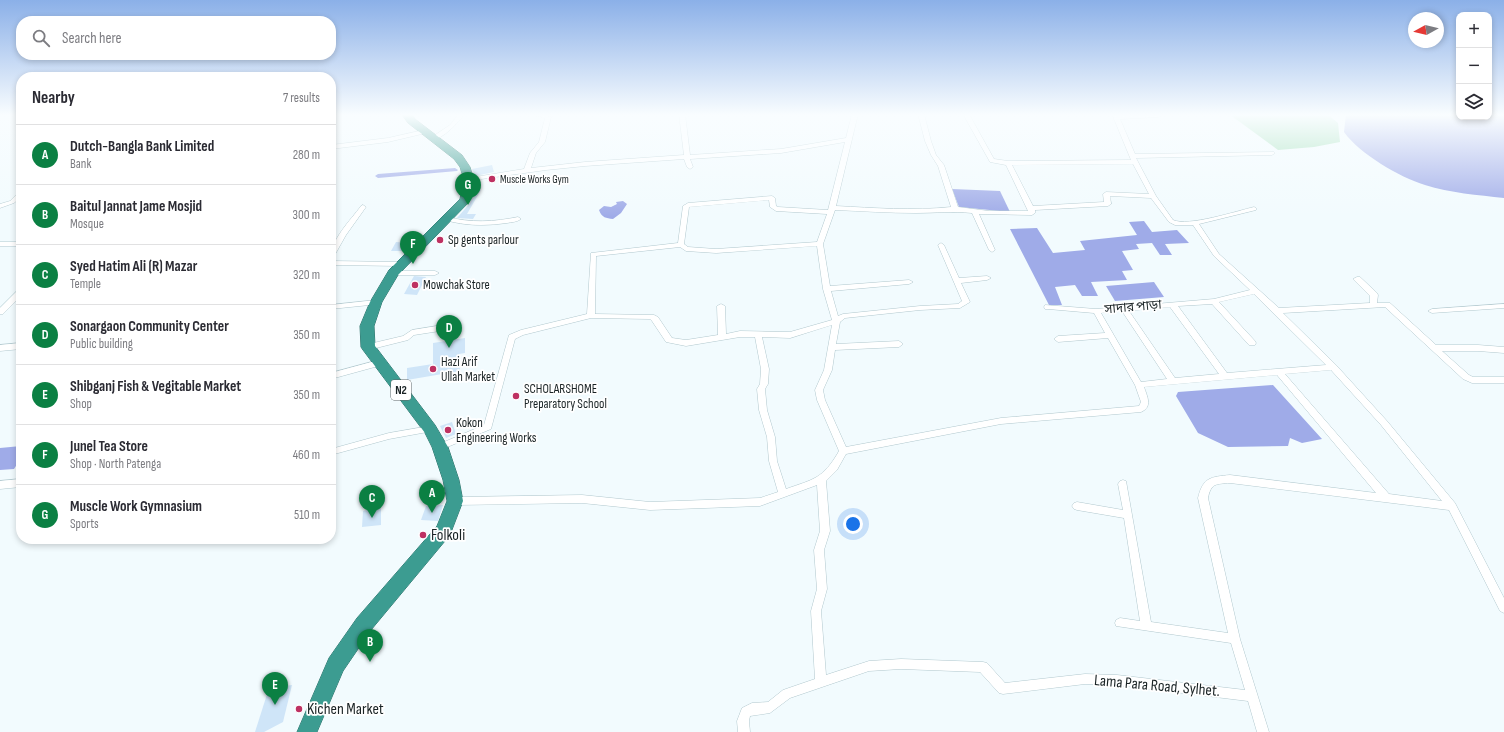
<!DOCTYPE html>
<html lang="en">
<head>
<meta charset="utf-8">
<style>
  :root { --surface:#fff; --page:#f2f2f3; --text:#2b2b33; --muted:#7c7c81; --line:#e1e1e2; --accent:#0b8043 }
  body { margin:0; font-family:"Sofia Sans Condensed","Noto Sans Bengali",sans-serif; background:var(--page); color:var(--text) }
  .controls { position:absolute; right:12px; top:12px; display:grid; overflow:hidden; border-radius:8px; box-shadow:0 2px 6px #0003 }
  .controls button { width:36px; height:36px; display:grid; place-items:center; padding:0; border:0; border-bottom:1px solid var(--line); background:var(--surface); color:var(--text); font:20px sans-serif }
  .compass { position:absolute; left:1408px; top:12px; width:36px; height:36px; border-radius:50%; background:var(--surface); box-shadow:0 2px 6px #0003; rotate:262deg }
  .you { position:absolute; left:853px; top:524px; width:14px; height:14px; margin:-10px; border:3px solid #fff; border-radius:50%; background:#1a73e8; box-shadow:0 0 0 6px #1a73e833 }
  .badge { display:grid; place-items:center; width:26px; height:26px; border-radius:50%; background:var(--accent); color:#fff; font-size:13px; font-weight:700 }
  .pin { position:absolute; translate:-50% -33px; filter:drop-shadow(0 1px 2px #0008) }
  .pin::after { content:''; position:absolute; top:21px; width:14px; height:12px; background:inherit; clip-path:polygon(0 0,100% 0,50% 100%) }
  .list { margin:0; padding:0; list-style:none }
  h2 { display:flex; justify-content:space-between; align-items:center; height:52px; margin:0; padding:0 16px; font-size:17px }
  h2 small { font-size:13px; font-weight:400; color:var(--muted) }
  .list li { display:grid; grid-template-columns:26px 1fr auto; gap:12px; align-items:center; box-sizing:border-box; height:60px; padding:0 16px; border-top:1px solid var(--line) }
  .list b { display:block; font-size:15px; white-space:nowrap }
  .list p { margin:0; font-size:13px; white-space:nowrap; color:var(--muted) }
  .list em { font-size:13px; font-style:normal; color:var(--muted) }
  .icon { flex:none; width:22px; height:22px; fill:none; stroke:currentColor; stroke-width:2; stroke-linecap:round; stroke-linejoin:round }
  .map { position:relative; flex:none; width:1504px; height:732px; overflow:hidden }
  .search { position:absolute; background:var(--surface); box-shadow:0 2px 6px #0003; left:16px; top:16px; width:320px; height:44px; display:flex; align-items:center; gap:10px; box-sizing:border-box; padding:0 14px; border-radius:16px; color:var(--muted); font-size:15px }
  .panel { position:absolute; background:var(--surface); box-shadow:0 2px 6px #0003; left:16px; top:72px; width:320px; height:472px; border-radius:16px }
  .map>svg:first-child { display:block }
  .forest { fill:#9cddb3 }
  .water { fill:#9fabe8 }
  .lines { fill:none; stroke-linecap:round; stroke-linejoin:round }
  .canal { fill:#9fabe8; fill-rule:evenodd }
  .building { fill:#cfe5f8 }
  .street-casing { stroke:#b1c8ce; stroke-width:1 }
  .highway-casing { stroke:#30726b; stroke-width:1 }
  .street { fill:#fff; fill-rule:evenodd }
  .highway { fill:#3c9c91; fill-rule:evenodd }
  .poi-dot { fill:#be3162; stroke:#fff; stroke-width:1.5 }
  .labels { text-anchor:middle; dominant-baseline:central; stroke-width:3.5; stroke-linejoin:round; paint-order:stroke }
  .far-poi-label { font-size:11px; fill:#1a2325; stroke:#fff; text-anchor:start }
  .shield { fill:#fff; stroke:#5f6566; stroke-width:1 }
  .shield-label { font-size:12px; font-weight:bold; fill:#1a2325 }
  .poi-label { font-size:13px; fill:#1a2325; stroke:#fff; text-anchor:start }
  .street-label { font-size:13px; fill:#1a2325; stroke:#fff }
  .near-poi-label { font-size:16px; fill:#1a2325; stroke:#fff; text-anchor:start }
  .near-street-label { font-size:16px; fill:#1a2325; stroke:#fff }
</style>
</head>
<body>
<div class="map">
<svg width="1504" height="732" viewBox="0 0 1504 732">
  <rect width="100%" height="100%" fill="#f2fbfe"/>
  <!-- forest -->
  <path class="forest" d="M1229,114H1327L1338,123L1340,142L1314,147L1278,150Z"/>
  <!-- water -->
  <g class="water">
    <path d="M1346,114H1459V117H1489V114H1504V198C1478,195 1450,193 1425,185C1399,177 1360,154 1344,132Z"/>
    <path d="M952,189L1000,191L1010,212L959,207Z"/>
    <path d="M623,201L627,204L621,213L613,219C606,218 602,218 599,210L604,206L611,207L617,204L616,202Z"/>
    <path d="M1144,221L1152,232L1177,230L1189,243L1165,244L1172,255H1160L1152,243L1136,244L1139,249L1122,251L1133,270L1122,271L1127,280L1091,282L1098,296H1082L1075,285L1055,287L1062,305H1049L1010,229L1037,228L1053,253L1085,250L1080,241L1137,235L1129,222Z"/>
    <path d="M1154,282L1164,297L1115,301L1106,286Z"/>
    <path d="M1273,385L1322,439L1302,443L1290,438L1288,446L1228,447L1198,433L1176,396L1178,392Z"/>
    <path d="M21,446V458L14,469L0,470V448Z"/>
  </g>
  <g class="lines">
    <!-- canal -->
    <path class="canal" d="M455,168L458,170L457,171L378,178L375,176L378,174Z"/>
  </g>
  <!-- building -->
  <g class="building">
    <path d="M492,165L494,172L475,176L472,169Z"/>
    <path d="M474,190H481L467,214H476L473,219L457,218L470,203Z"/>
    <path d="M396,242L410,243L405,251H391Z"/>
    <path d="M414,276L426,277L417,295L404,294Z"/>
    <path d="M465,338V353L459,354L460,371L407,380V368L433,364V343Z"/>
    <path d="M452,422L456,434L446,438L440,426Z"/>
    <path d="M443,505L438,521L421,520L426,506Z"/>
    <path d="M381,507V525L362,527L363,511Z"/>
    <path d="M292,685L283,722L264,732H255L269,688Z"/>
  </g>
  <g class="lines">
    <!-- street casing -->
    <g class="street-casing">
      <g id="street">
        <path d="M459,114H465C458,122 443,140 432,139V137L450,125Z"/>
        <path d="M529,114H542L551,117L545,142L536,153L531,168L585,162L684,155L679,114H685L690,155L781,149L846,138L852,114H858L836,206C874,208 913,211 951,207L938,166L931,155L925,141L918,114H924L931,141L936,155L944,165L958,207L989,211H1028L1006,165L990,162L963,114H969L994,159L1008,161L1131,160L1112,114L1162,115L1159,117L1120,119L1135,154L1274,152L1275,153L1272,155L1136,158L1156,196L1173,220C1188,227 1237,211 1254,207L1256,208V210L1199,224L1219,254L1279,308L1370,303V296L1353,279L1357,277H1360L1377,293L1378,295L1377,303H1390L1436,345H1478L1504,347V353L1478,351H1442L1469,375L1473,377H1504V383H1472L1463,379L1385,307L1283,313L1336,365L1387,421L1455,503L1504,598V613L1500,611L1449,510L1230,483C1216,484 1211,483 1208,498L1240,639L1269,732H1257L1248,701L1117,685L1085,684L1003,694L999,693L980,672L901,669L869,671L790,698L770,713L750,716L749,721L750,732H738L737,721L742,708L752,703L768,702L783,690L815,679L811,611L817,589L814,550L820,531L817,485L760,506L650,510L582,503L455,505L452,504L450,501L452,498L455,497L582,495L650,502L760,498L778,492L769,461L767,437L759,410L757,389L760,384L761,369L755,337H740L686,346L666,342L652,321L650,319L591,318L523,335L515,339L491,429L440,450L437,449L436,447L437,445L484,425L509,335L521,330L587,314L591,253L678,243L683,206L688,203L772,196L775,198L776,206L778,207L828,210L845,142L781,153L690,159L693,167L690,169L687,167L684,159L585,166L546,170L467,181V179L469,178L524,169L530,153L539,142L545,118ZM1133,164L1149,194L1106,192L1103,194L1104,202L1033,206L1012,165ZM1110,196L1151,198L1169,222L1175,225H1193L1214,256L1250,290L1214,299L1096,309L1045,305L1044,307L1045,309H1048L1094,313L1105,333L1058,336L1054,339L1058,342L1108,338L1135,385L1141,402L1139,406L1001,418L846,447L825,400L823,390L832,370L835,350L899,347L903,344L899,341L836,344L840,322L845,318L920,310L960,308L970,302L961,283L987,280L991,278L987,276L959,278L944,245L941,243L938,245L962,301L958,304L920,306L843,314L838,316L831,291L909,284L913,282L909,280L830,286L823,244L835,210C862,211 889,213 916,213C935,213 953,211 972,213L989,250L992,252L995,250L979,214L1032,215L1035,213V210L1108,206L1111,204ZM769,200L770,207L776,211L827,214L817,242L716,249L688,247L684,244L689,207ZM817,246L823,289L832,320L790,332L740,331L726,334L725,306L721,304L717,306L718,335L686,340L672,338L658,317L654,315L595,314L596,256L680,247L686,251L716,253ZM1254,294L1326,365L1227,373L1178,306L1212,304L1249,345H1255L1256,343L1255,341L1219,302ZM1170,307L1219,374L1175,378L1129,311ZM1122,311L1167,379L1141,382L1101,313ZM832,325L824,370L815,390L817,400L839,451C823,479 814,479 786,489L777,461L775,437L767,410L765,389L768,384L769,369L762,337L790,338ZM1331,370L1381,425L1442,501L1389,494L1285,374ZM1277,375L1376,493L1230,475C1211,477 1203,477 1198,498L1228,633L1151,622L1126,481L1123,480L1120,481L1118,484L1123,510L1077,502L1074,503L1072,506L1074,509L1077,510L1124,518L1140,621L1120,618L1116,620L1115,623L1116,626L1231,643L1245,690L1117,675L1085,674L1005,683L987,663L983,662L901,659L869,661L826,675L821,611L827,589L824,550L830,531L826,481L837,470L846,454L1001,424L1141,412C1153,407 1147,396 1144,387Z"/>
        <path d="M424,130L427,132L426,133L388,142L331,149V145L388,138Z"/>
        <path d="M21,191V197L14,203L0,208V204L10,201L19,192Z"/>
        <path d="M363,205L366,207L346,235L333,258H331C331,239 350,221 361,206Z"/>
        <path d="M447,217C471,223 494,222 518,217L521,219C517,222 512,222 507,223C485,226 466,226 445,220L444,219Z"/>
        <rect x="0" y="242" width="21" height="4"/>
        <path d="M331,261L401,262L405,264L401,266L331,265Z"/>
        <path d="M390,271H435L439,273L435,275H390L389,273Z"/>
        <path d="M18,290H21V296L3,314H0V308Z"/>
        <path d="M376,300H379L380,302L379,304L331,309V305Z"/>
        <path d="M1504,304V308L1432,313L1428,311L1432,309Z"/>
        <path d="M456,323L460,326L459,328L414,335L408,340L368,350L364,347L365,345L403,336L412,330Z"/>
        <path d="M21,343V349L0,351V345Z"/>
        <path d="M379,360L383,363L382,365L331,379V373Z"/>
        <path d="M430,426L433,427L434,429L433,431L389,439L331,455V449L389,433Z"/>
        <path d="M21,479V487L0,489V481Z"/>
      </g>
    </g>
    <!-- highway casing -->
    <g class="highway-casing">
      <path id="highway" d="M402,114H412L415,119L462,155L470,167L474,180L469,202L398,275L382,302L374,326L375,346L435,425L448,447L459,480L463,501L450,535L371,630L343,671L317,732H297L329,658L357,618L437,526L447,501L443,480L432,447L425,433L363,350L361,347L360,326L370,302L389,270L460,199L464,180L460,167L454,159L408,123Z"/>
    </g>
    <!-- street -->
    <use href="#street" class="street"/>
    <!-- highway -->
    <use href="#highway" class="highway"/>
  </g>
  <!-- sky -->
  <linearGradient id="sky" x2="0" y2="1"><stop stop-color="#8bb0e8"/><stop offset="0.53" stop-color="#f9fdff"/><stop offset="1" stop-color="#f9fdff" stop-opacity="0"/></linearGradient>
  <rect width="1504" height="217" fill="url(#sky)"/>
  <!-- markers -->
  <g class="poi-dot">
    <circle cx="492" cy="179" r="4"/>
    <circle cx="440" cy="240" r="4"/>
    <circle cx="415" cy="285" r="4"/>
    <circle cx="433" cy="369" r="4"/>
    <circle cx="516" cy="396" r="4"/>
    <circle cx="448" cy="430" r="4"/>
    <circle cx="423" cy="535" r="4"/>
    <circle cx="299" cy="709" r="4"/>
  </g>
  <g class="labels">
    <!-- far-poi labels -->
    <g class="far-poi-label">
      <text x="500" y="179">Muscle Works Gym</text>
    </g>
    <!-- shield labels -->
    <rect class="shield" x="391" y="380" width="20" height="20" rx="3"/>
    <g class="shield-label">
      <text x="401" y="390">N2</text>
    </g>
    <!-- poi labels -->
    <g class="poi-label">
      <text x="448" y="240">Sp gents parlour</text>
      <text x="423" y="285">Mowchak Store</text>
      <text x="441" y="362">Hazi Arif<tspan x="441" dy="15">Ullah Market</tspan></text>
      <text x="524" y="389">SCHOLARSHOME<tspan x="524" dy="15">Preparatory School</tspan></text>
      <text x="456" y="423">Kokon<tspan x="456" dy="15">Engineering Works</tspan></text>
    </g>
    <!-- street labels -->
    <g class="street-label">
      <text transform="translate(1133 307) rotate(-5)">সাদার পাড়া</text>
    </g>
    <!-- near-poi labels -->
    <g class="near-poi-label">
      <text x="431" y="535">Folkoli</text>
      <text x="307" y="709">Kichen Market</text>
    </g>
    <!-- near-street labels -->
    <g class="near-street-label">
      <text transform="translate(1157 686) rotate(5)">Lama Para Road, Sylhet.</text>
    </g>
  </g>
</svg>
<div class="controls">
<button>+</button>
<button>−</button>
<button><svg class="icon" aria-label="layers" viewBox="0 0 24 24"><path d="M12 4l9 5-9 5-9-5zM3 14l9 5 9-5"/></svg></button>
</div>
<svg class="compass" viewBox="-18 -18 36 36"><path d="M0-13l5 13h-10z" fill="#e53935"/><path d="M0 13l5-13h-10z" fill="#7c7c81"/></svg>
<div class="you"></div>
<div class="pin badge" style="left:432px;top:513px">A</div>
<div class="pin badge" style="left:370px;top:662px">B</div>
<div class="pin badge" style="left:372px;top:518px">C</div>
<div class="pin badge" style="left:449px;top:348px">D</div>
<div class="pin badge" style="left:275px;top:705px">E</div>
<div class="pin badge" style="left:413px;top:264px">F</div>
<div class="pin badge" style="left:468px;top:205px">G</div>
<div class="search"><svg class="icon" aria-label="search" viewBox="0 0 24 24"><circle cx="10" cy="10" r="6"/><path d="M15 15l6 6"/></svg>Search here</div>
<section class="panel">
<h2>Nearby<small>7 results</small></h2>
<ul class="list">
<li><span class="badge">A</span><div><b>Dutch-Bangla Bank Limited</b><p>Bank</p></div><em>280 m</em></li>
<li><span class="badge">B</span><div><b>Baitul Jannat Jame Mosjid</b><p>Mosque</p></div><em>300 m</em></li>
<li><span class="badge">C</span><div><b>Syed Hatim Ali (R) Mazar</b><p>Temple</p></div><em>320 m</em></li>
<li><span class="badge">D</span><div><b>Sonargaon Community Center</b><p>Public building</p></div><em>350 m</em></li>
<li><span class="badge">E</span><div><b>Shibganj Fish &amp; Vegitable Market</b><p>Shop</p></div><em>350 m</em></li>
<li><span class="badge">F</span><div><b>Junel Tea Store</b><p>Shop · North Patenga</p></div><em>460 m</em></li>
<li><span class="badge">G</span><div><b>Muscle Work Gymnasium</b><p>Sports</p></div><em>510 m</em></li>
</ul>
</section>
</div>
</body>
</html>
